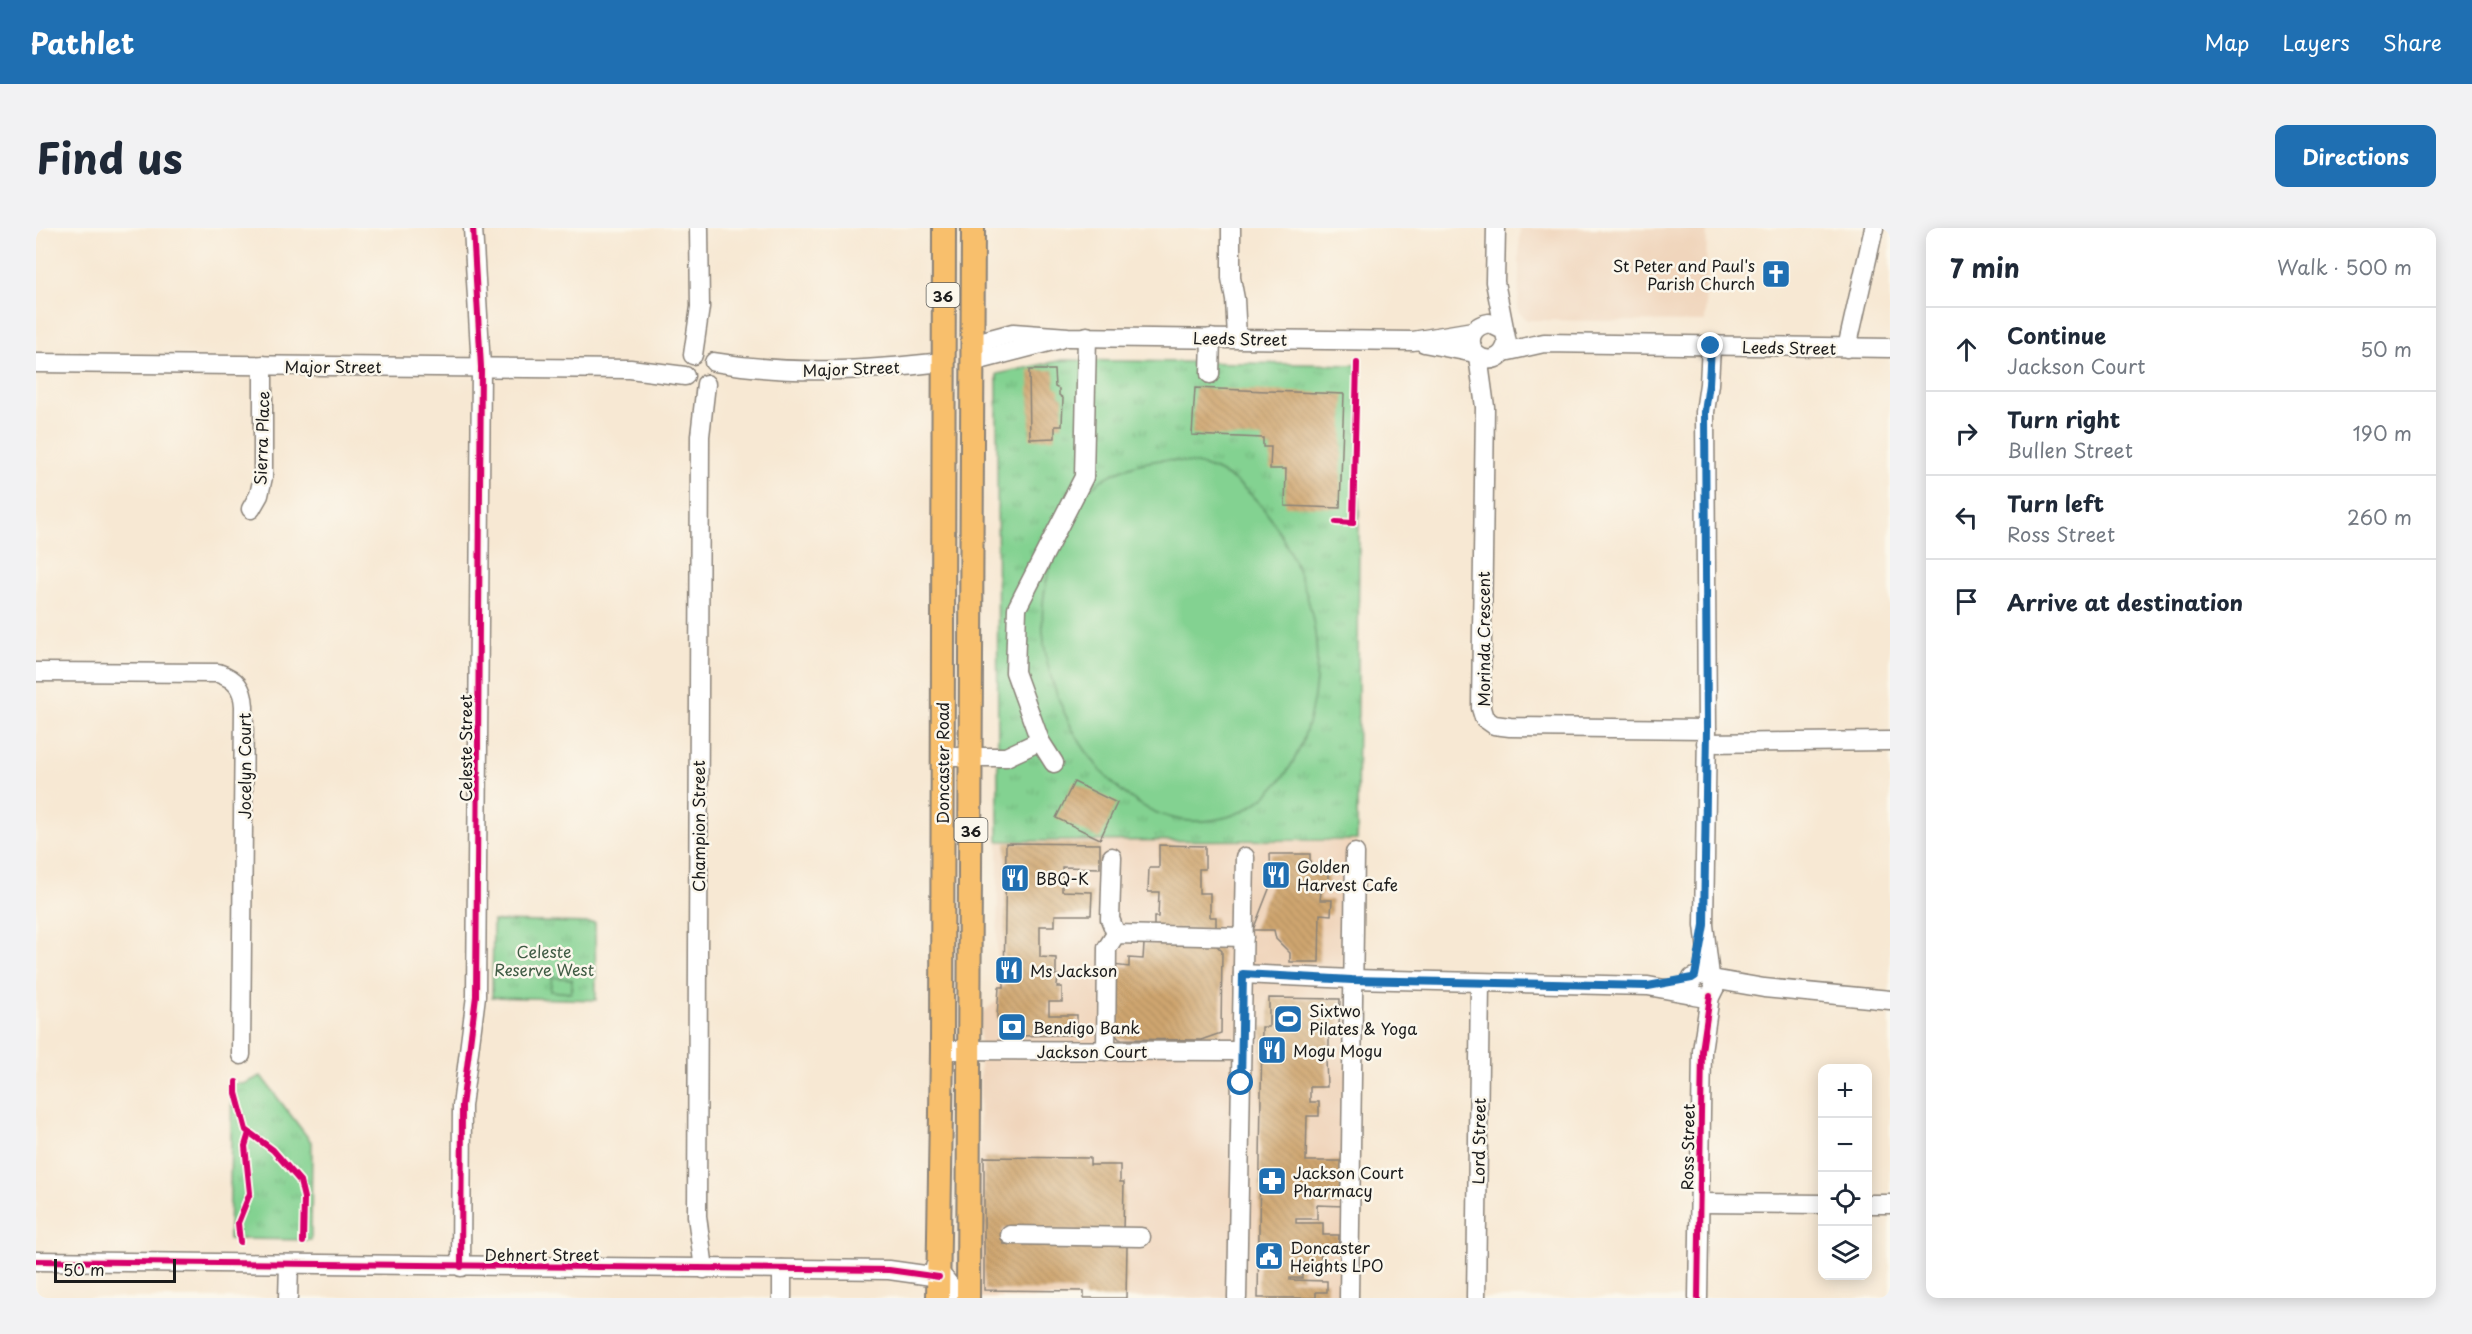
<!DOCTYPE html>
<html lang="en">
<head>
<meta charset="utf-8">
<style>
  :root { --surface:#fff; --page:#f2f2f3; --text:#1f2937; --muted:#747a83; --line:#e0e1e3; --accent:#1f6fb2 }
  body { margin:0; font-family:"Playpen Sans",sans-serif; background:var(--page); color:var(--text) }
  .controls { position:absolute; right:18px; bottom:18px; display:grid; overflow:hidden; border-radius:12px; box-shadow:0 3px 15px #0003 }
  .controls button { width:54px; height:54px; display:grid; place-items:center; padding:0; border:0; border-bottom:2px solid var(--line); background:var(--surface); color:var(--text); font:30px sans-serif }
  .scale { position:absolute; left:18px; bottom:15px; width:122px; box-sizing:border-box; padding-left:6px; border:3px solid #1c1c1c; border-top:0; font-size:16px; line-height:21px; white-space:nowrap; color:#1c1c1c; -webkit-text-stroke:4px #fbf7ec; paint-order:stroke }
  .stop { position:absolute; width:18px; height:18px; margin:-14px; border:4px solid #1f6fb2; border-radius:50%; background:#fff }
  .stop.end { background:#1f6fb2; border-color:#fff; box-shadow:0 2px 6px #0008 }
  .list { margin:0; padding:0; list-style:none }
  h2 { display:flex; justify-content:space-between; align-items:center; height:78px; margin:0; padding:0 24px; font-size:26px }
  h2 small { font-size:20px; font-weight:400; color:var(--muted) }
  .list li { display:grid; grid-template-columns:39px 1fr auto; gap:18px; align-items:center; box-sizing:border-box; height:84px; padding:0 24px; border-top:2px solid var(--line) }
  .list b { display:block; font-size:22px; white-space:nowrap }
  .list p { margin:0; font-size:20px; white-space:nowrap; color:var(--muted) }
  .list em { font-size:20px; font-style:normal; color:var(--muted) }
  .icon { flex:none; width:33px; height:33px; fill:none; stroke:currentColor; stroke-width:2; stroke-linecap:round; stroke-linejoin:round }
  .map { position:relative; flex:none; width:1854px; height:1070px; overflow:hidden; border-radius:12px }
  header { display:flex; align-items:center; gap:36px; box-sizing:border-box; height:84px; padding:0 30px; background:var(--accent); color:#fff }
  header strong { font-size:28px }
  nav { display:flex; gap:33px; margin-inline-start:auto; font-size:21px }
  .intro { display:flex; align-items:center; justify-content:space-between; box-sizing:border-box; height:144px; padding:0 36px }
  h1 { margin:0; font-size:42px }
  .button { padding:15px 27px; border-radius:12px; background:var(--accent); color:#fff; font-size:21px; font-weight:700 }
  main { display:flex; gap:36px; padding:0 36px }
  aside { flex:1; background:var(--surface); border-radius:12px; box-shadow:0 3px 15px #0003 }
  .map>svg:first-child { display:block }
  .built { fill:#f0d5bc }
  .park { fill:url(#park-tufts); stroke:#507756; stroke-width:1.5 }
  .garden { fill:#83d291; stroke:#507756; stroke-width:1.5 }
  .building { fill:url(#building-back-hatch) }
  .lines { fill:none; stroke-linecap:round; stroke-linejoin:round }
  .minor-casing { stroke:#8a8278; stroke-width:21 }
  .major-casing { stroke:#8a8278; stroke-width:26 }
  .minor { stroke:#fff; stroke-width:18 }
  .major { stroke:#f8bf6c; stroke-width:22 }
  .cycleway-casing { stroke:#fbf7ec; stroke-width:10 }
  .cycleway { stroke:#d6006c; stroke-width:6 }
  .route { stroke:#1f6fb2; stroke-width:8 }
  .labels { text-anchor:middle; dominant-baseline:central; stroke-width:5; stroke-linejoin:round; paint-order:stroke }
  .shield { fill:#fbf7ec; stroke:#5f5e5a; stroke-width:1.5 }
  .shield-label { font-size:15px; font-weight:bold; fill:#1c1c1c }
  .poi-label { font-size:16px; fill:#1c1c1c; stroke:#fbf7ec; text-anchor:start }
  .street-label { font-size:16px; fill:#1c1c1c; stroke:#fbf7ec }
  .park-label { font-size:16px; fill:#405c45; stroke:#fbf7ec }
</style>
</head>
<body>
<header>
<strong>Pathlet</strong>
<nav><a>Map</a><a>Layers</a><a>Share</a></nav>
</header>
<div class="intro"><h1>Find us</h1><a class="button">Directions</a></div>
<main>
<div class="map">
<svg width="1854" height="1070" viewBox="0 0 1854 1070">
  <defs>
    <pattern id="park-tufts" width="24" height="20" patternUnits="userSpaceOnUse" patternTransform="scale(1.5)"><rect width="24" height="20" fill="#83d291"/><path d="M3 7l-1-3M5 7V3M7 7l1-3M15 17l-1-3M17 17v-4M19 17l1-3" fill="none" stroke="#71b47c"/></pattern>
    <pattern id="building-back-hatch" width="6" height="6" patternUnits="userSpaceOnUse" patternTransform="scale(1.5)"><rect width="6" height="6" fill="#cfa66f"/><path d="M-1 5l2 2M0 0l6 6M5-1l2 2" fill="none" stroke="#b18e60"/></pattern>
  </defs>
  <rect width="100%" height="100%" fill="#fbf7ec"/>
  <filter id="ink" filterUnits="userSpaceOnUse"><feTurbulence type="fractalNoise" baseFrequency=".0167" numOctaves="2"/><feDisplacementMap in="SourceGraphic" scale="12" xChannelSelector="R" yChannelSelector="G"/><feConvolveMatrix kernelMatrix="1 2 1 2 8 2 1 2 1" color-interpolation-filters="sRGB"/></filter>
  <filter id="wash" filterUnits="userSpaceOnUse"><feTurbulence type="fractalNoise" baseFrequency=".008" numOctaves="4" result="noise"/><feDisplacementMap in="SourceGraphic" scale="24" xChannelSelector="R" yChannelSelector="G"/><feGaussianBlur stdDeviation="1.35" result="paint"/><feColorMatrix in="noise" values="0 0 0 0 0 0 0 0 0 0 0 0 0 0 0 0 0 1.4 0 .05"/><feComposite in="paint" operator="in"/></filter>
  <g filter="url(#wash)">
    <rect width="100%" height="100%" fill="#f7e8d3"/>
    <!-- built -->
    <g class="built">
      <path d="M1484,0H1671L1669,94L1491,92L1482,84Z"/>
      <path d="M1321,612L1318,1070H943L944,786L961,773L962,613Z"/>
    </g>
    <!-- park -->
    <g class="park">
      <path d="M1027,132L1324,137L1321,612L962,613L961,146Z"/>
      <path d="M457,693L559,695L560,772L456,769Z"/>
      <path d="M225,848L276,915L275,1012L193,1011L196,855L208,856Z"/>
    </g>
    <!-- garden -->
    <g class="garden">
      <path d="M1125,232C1146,233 1165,235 1184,244C1211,258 1232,283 1246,309C1282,375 1292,440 1267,512C1251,556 1216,590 1168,593C1076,598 1011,482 1007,403C1004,368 1013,337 1027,305C1030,297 1034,286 1039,278C1057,250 1094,235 1125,232Z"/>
      <path d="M516,749L536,751L535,765L514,763Z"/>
    </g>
    <g id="blocks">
      <!-- building -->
      <g class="building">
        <path d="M993,142H1018L1019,159L1023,161V167L1027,170L1026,198H1019V210L994,211Z"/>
        <path d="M1159,160L1308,166L1304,280L1249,278L1250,241H1234L1235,219H1227V210L1156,207Z"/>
        <path d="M1038,554L1081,575L1064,611L1020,590Z"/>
        <path d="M970,615L1064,616V640L1026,639V663L1056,664L1055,687H1019V698H1004V729L1020,730V745H1010V747H1022L1021,759H1026V774H1013V787H1041V807L971,808L961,789L963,759H968Z"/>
        <path d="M1123,617L1169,618V641H1163V665H1174V689H1180V702L1118,701V689H1122L1123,664H1112L1113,640H1123Z"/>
        <path d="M1234,626H1274V641L1292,642V656H1286L1284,672H1296L1295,687L1284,686L1283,734H1254V725L1240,711L1238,702H1217L1235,656Z"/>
        <path d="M1108,716L1180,717L1186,723L1185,805L1165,812L1083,811L1077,803V737L1093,739V730L1107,731Z"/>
        <path d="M1233,770L1304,771L1303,800H1293V829L1290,830L1291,859H1274V874H1283V888H1271L1270,933H1308V978L1281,977V991H1260V995H1287V1007H1303L1302,1022H1285L1284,1036L1266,1035V1050H1254V1052L1291,1053V1064H1280V1070H1222L1226,799H1233Z"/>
        <path d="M948,929L1054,930V937H1084V954H1088L1087,1004L967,1001V1016L1091,1018L1090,1070H1048V1063L948,1062Z"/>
      </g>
    </g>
  </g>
  <g filter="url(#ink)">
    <use href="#blocks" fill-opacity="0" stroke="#8a8278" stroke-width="1.5"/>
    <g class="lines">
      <!-- minor casing -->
      <g class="minor-casing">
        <g id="minor">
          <path d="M1195,0V50L1199,71L1201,110"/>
          <path d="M1460,0L1459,54L1471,115C1467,131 1453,136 1440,127C1430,113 1435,98 1453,95L1467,102"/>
          <path d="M1388,115L1439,125"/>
          <path d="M936,116L977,105L1032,109L1377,113L1437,103"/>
          <path d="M1811,120L1838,0"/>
          <path d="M1468,124L1508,115L1854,120"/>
          <path d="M657,127L664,79L663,0"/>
          <path d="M1442,128L1449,179L1445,480L1448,490L1458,497L1474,499L1671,501"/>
          <path d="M678,134C754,147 830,143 906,134"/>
          <path d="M936,134L1024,111"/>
          <path d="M0,135L594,141L649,148"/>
          <path d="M1174,146L1175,110"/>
          <path d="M215,281L223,267L227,249V137"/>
          <path d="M0,444L182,445C200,451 207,460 208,478L205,827"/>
          <path d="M1670,515L1854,513"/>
          <path d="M906,529H970L1004,513"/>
          <path d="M1018,535L1004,513L979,444L981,380L1048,249L1051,108"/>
          <path d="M1076,629L1074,691L1080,706"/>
          <path d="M1207,746L1316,751L1612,758L1656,766"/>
          <path d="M1674,748L1667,746L1656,750L1654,758L1658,768L1670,770L1675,767L1679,759L1674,748L1668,697L1671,501L1669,184L1673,156L1675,118"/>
          <path d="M1676,751L1728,760L1854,772"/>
          <path d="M906,822L1205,823"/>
          <path d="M1070,823L1071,720L1080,706L1208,709"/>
          <path d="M1664,975L1786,976"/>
          <path d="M1832,976H1854"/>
          <path d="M974,1007L1105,1009"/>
          <path d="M0,1033L853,1042L903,1049"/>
          <path d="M425,1039L426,878L440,768L445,139L437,0"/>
          <path d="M899,1039L924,1070"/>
          <path d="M668,1041L661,988L664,208L670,156"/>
          <path d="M252,1070L253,1036"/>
          <path d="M746,1070V1041"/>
          <path d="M1201,1070L1209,629"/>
          <path d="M1313,1070L1319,625"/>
          <path d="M1440,1070L1444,755"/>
          <path d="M1662,1070L1666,823L1674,768"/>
        </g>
      </g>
      <!-- major casing -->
      <g class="major-casing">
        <g id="major">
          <path d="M902,1070L906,822L908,0"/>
          <path d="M932,1070L937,0"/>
        </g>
      </g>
      <!-- minor -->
      <use href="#minor" class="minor"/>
      <!-- major -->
      <use href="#major" class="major"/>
      <!-- cycleway casing -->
      <g class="cycleway-casing">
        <g id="cycleway">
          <path d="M1300,294L1317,295L1321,135"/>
          <path d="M200,854V865L210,902L237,922L264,953L268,970L267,1014"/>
          <path d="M204,1014L202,995L214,965L209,918L213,905"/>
          <path d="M0,1033L853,1042L903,1049"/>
          <path d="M425,1039L426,878L440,768L445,139L437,0"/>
          <path d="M1662,1070L1666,823L1674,768"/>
        </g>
      </g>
      <!-- cycleway -->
      <use href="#cycleway" class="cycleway"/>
    </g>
  </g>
  <g class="lines" filter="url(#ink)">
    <!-- route -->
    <path class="route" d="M1205,855L1207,746L1316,752L1612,758L1656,750L1659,748L1668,697L1671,501L1669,184L1673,156L1675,118"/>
  </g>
  <!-- icons -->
  <defs>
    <g id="church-square" transform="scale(1.5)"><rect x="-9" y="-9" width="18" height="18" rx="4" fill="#1f6fb2" stroke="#fbf7ec"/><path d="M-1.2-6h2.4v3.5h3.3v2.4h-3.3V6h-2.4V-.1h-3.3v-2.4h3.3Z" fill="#fff"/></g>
    <g id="restaurant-square" transform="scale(1.5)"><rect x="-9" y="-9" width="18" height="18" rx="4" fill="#1f6fb2" stroke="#fbf7ec"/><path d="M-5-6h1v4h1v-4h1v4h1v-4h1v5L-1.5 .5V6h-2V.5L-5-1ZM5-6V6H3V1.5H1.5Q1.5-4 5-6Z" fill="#fff"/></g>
    <g id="stadium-square" transform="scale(1.5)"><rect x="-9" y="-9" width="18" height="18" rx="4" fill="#1f6fb2" stroke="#fbf7ec"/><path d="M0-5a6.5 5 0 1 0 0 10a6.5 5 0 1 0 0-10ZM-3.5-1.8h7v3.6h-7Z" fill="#fff"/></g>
    <g id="bank-square" transform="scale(1.5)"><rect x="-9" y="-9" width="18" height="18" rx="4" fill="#1f6fb2" stroke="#fbf7ec"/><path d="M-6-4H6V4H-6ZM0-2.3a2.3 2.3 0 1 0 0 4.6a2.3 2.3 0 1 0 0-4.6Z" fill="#fff"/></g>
    <g id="pharmacy-square" transform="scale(1.5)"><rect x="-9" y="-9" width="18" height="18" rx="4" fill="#1f6fb2" stroke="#fbf7ec"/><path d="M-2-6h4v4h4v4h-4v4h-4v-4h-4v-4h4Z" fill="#fff"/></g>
    <g id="civic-square" transform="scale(1.5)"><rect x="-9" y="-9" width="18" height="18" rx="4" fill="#1f6fb2" stroke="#fbf7ec"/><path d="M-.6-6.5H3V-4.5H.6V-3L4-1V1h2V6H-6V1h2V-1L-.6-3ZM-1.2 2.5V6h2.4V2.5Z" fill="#fff"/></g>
  </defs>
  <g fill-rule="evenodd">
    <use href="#church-square" x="1740" y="46"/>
    <use href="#restaurant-square" x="1240" y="647"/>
    <use href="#restaurant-square" x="979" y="650"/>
    <use href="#restaurant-square" x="973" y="742"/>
    <use href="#stadium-square" x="1252" y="791"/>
    <use href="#bank-square" x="976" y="799"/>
    <use href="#restaurant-square" x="1236" y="822"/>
    <use href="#pharmacy-square" x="1236" y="953"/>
    <use href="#civic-square" x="1233" y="1028"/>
  </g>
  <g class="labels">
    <!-- shield labels -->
    <g class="shield">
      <rect x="890.5" y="55" width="33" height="24" rx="4.5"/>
      <rect x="918.5" y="590" width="33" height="24" rx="4.5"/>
    </g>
    <g class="shield-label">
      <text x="907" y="67">36</text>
      <text x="935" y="602">36</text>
    </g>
    <!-- poi labels -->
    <g class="poi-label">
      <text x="1719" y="37" text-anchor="end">St Peter and Paul's<tspan x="1719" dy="18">Parish Church</tspan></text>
      <text x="1261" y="638">Golden<tspan x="1261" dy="18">Harvest Cafe</tspan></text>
      <text x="1000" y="650">BBQ-K</text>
      <text x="994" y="742">Ms Jackson</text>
      <text x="1273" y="782">Sixtwo<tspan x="1273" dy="18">Pilates &amp; Yoga</tspan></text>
      <text x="997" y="799">Bendigo Bank</text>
      <text x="1257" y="822">Mogu Mogu</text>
      <text x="1257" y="944">Jackson Court<tspan x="1257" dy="18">Pharmacy</tspan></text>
      <text x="1254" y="1019">Doncaster<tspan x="1254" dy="18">Heights LPO</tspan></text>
    </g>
    <!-- street labels -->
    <g class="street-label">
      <text transform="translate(1204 110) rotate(1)">Leeds Street</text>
      <text transform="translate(1753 119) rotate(1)">Leeds Street</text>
      <text x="297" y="138">Major Street</text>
      <text transform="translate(815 140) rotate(-2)">Major Street</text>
      <text transform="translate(225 210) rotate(-88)">Sierra Place</text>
      <text transform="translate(1447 411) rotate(-90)">Morinda Crescent</text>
      <text transform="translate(429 520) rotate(-90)">Celeste Street</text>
      <text transform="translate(906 535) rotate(-90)">Doncaster Road</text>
      <text transform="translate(208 538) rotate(-90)">Jocelyn Court</text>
      <text transform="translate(662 598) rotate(-90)">Champion Street</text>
      <text x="1056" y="823">Jackson Court</text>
      <text transform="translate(1442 913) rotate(-89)">Lord Street</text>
      <text transform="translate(1651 919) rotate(-89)">Ross Street</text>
      <text x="506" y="1026">Dehnert Street</text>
    </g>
    <!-- park labels -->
    <g class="park-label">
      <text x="508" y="723">Celeste<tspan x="508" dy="18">Reserve West</tspan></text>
    </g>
  </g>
</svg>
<div class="controls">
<button>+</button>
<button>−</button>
<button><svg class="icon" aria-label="locate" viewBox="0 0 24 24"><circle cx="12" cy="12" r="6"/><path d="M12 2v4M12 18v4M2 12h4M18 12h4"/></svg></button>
<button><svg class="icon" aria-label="layers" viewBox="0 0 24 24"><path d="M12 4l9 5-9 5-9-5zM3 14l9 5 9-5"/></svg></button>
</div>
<div class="scale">50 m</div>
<div class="stop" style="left:1205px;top:855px"></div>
<div class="stop end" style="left:1675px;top:118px"></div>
</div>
<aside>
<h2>7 min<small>Walk · 500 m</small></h2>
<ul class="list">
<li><svg class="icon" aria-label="ahead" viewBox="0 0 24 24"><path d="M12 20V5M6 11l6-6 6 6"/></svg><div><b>Continue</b><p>Jackson Court</p></div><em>50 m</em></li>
<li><svg class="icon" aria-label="right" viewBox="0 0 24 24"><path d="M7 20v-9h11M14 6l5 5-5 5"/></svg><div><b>Turn right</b><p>Bullen Street</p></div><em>190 m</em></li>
<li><svg class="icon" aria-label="left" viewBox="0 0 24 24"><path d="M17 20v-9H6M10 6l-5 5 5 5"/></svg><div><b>Turn left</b><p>Ross Street</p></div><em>260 m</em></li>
<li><svg class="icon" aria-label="arrive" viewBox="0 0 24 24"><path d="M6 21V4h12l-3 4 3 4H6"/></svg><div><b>Arrive at destination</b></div></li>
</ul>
</aside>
</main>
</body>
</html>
